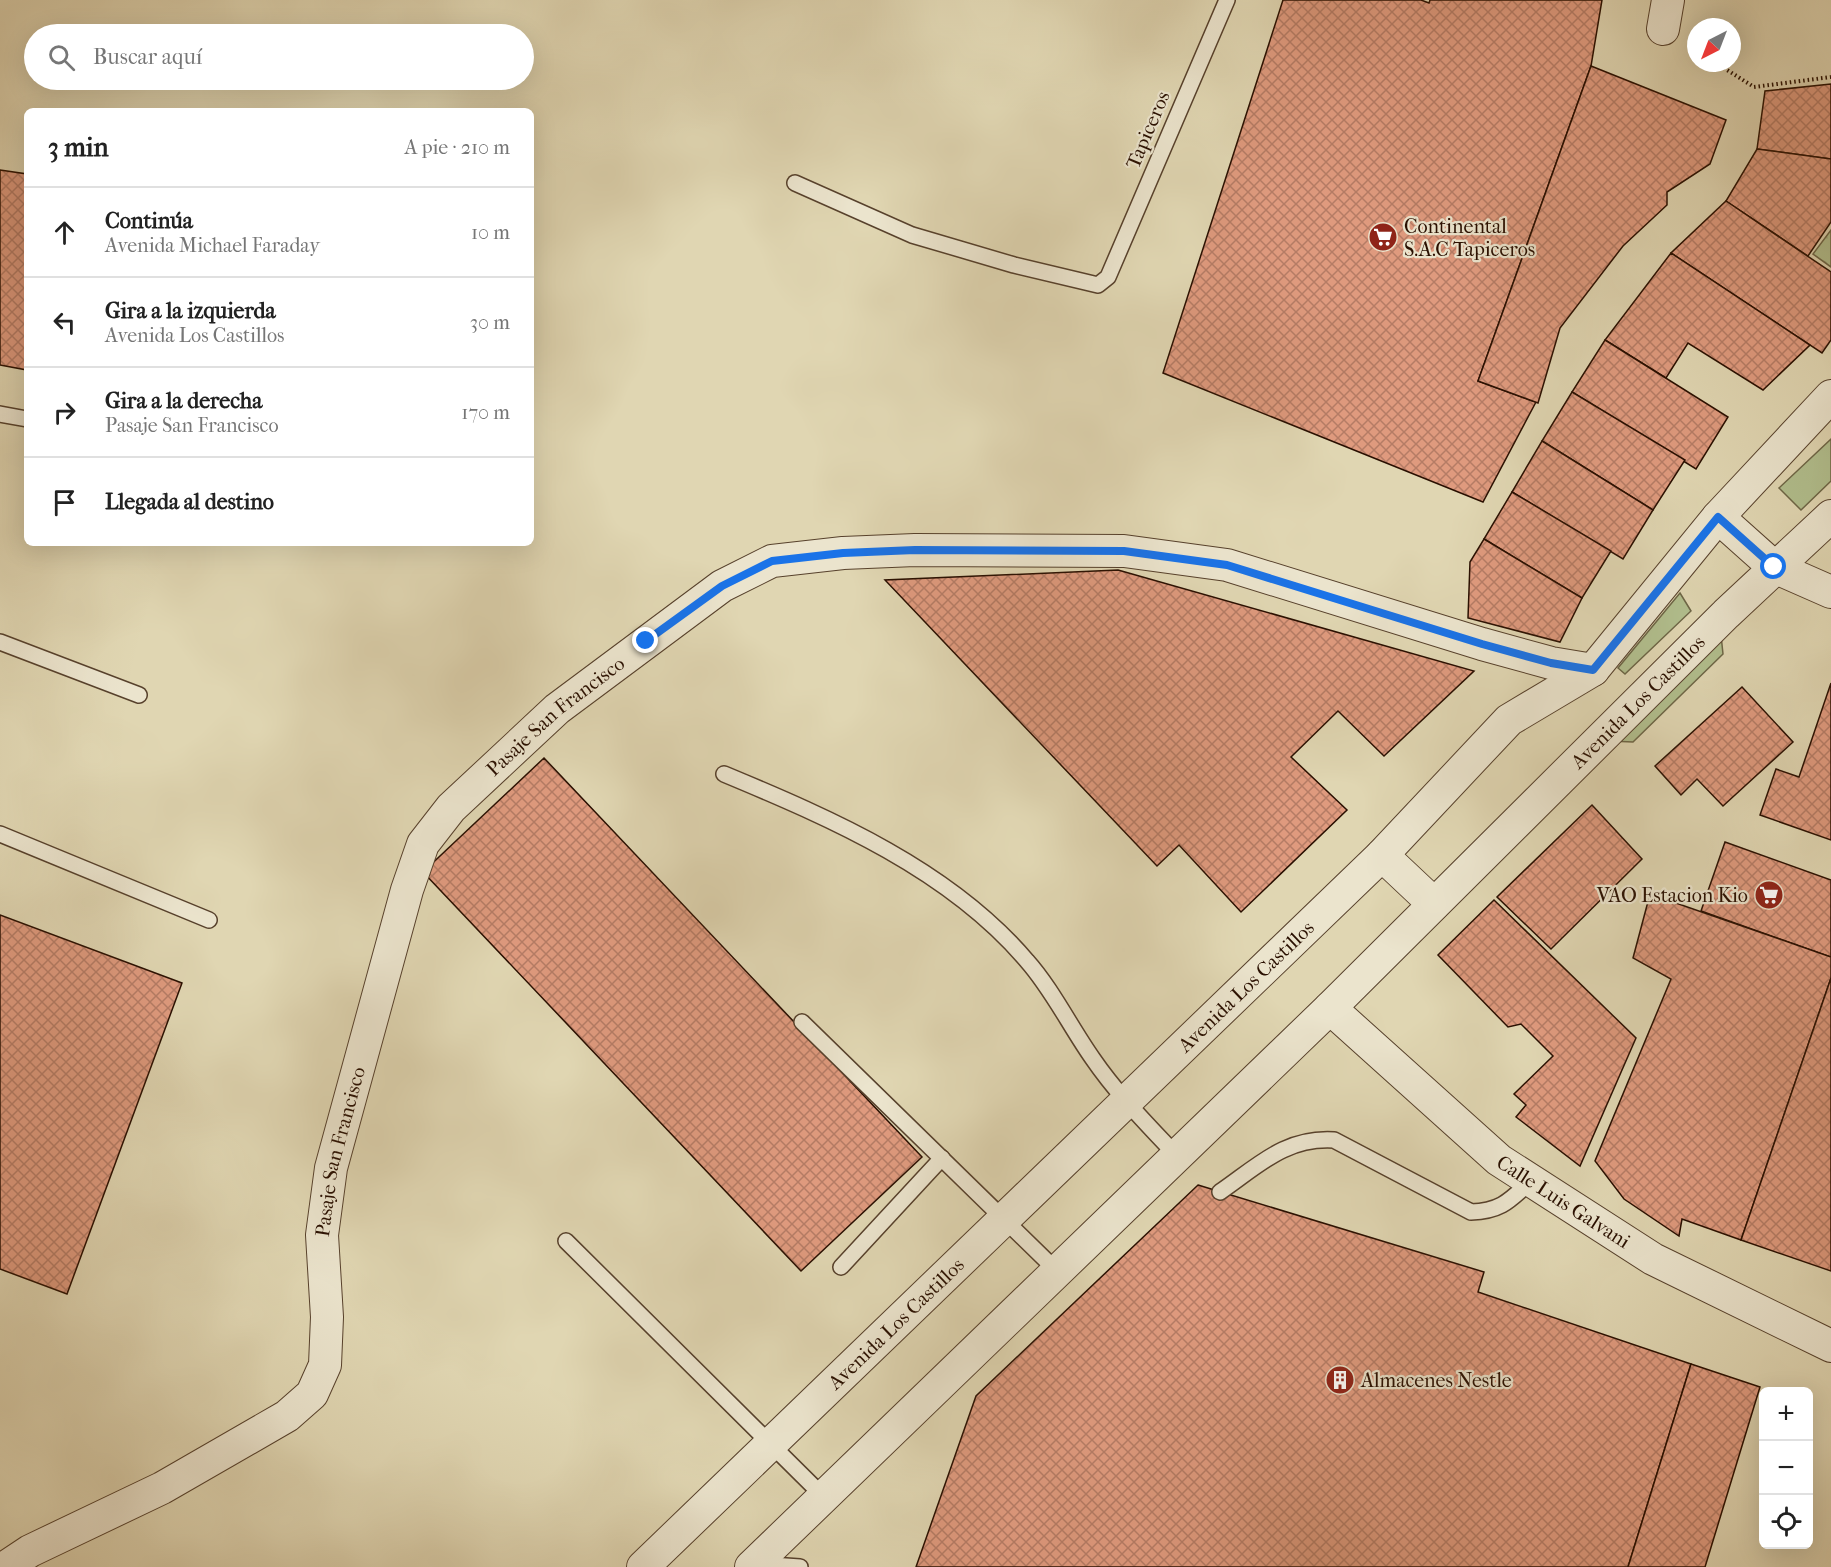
<!DOCTYPE html>
<html lang="es">
<head>
<meta charset="utf-8">
<style>
  :root { --surface:#fff; --page:#f6f6f6; --text:#222; --muted:#767676; --line:#e0e0e0 }
  body { margin:0; font-family:"IM FELL French Canon",serif; background:var(--page); color:var(--text) }
  .controls { position:absolute; right:18px; bottom:18px; display:grid; overflow:hidden; border-radius:9px; box-shadow:0 6px 24px #0002 }
  .controls button { width:54px; height:54px; display:grid; place-items:center; padding:0; border:0; border-bottom:2px solid var(--line); background:var(--surface); color:var(--text); font:30px sans-serif }
  .compass { position:absolute; left:1687px; top:18px; width:54px; height:54px; border-radius:50%; background:var(--surface); box-shadow:0 6px 24px #0002; rotate:222deg }
  .stop { position:absolute; width:18px; height:18px; margin:-14px; border:4px solid #1a73e8; border-radius:50%; background:#fff }
  .stop.end { background:#1a73e8; border-color:#fff; box-shadow:0 2px 6px #0008 }
  .list { margin:0; padding:0; list-style:none }
  h2 { display:flex; justify-content:space-between; align-items:center; height:78px; margin:0; padding:0 24px; font-size:26px }
  h2 small { font-size:20px; font-weight:400; color:var(--muted) }
  .list li { display:grid; grid-template-columns:39px 1fr auto; gap:18px; align-items:center; box-sizing:border-box; height:90px; padding:0 24px; border-top:2px solid var(--line) }
  .list b { display:block; font-size:22px; white-space:nowrap }
  .list p { margin:0; font-size:20px; white-space:nowrap; color:var(--muted) }
  .list em { font-size:20px; font-style:normal; color:var(--muted) }
  .icon { flex:none; width:33px; height:33px; fill:none; stroke:currentColor; stroke-width:2; stroke-linecap:round; stroke-linejoin:round }
  .map { position:relative; flex:none; width:1831px; height:1567px; overflow:hidden }
  .search { position:absolute; background:var(--surface); box-shadow:0 6px 24px #0002; left:24px; top:24px; width:510px; height:66px; display:flex; align-items:center; gap:15px; box-sizing:border-box; padding:0 21px; border-radius:33px; color:var(--muted); font-size:22px }
  .panel { position:absolute; background:var(--surface); box-shadow:0 6px 24px #0002; left:24px; top:108px; width:510px; height:438px; border-radius:9px }
  .map>svg:first-child { display:block }
  .grass { fill:#b1be8d; stroke:#6d6646; stroke-width:1.5 }
  .park { fill:url(#park-crowns); stroke:#6d6646; stroke-width:1.5 }
  .building { fill:url(#building-cross-hatch); stroke:#290f00; stroke-width:1.5 }
  .lines { fill:none; stroke-linecap:round; stroke-linejoin:round }
  .service-casing { stroke:#57412c; stroke-width:18 }
  .minor-casing { stroke:#57412c; stroke-width:34 }
  .path { stroke:#290f00; stroke-width:4; stroke-dasharray:1.5 3; stroke-linecap:butt }
  .service { stroke:#ebe4cd; stroke-width:15 }
  .minor { stroke:#ebe4cd; stroke-width:32 }
  .route { stroke:#1a73e8; stroke-width:8 }
  .labels { text-anchor:middle; dominant-baseline:central; stroke-width:4.5; stroke-linejoin:round; paint-order:stroke }
  .street-label { font-size:20px; fill:#290f00; stroke:#ebe4cd }
  .poi-label { font-size:20px; fill:#290f00; stroke:#ebe4cd; text-anchor:start }
</style>
</head>
<body>
<div class="map">
<svg width="1831" height="1567" viewBox="0 0 1831 1567">
  <defs>
    <pattern id="park-crowns" width="20" height="18" patternUnits="userSpaceOnUse" patternTransform="scale(1.5)"><rect width="20" height="18" fill="#b1be8d"/><path d="M2 6a3 3 0 1 1 6 0M12 15a3 3 0 1 1 6 0" fill="none" stroke="#98a278"/></pattern>
    <pattern id="building-cross-hatch" width="8" height="8" patternUnits="userSpaceOnUse" patternTransform="scale(1.5)"><rect width="8" height="8" fill="#df9a7e"/><path d="M0 0l8 8M0 8l8-8" fill="none" stroke="#b57c65"/></pattern>
  </defs>
  <rect width="100%" height="100%" fill="#e0d6b2"/>
  <filter id="stains"><feTurbulence type="fractalNoise" baseFrequency=".00333" numOctaves="4"/><feColorMatrix values="0 0 0 0 .2 0 0 0 0 .09 0 0 0 0 .02 0 0 0 .5 -.17"/></filter>
  <radialGradient id="worn" r=".72"><stop offset=".6" stop-color="#630" stop-opacity="0"/><stop offset="1" stop-color="#630" stop-opacity=".3"/></radialGradient>
  <!-- grass -->
  <g class="grass">
    <path d="M1831,439V481L1801,510L1779,488Z"/>
    <path d="M1680,593L1691,611L1625,674L1618,668Z"/>
    <path d="M1721,635L1723,654L1633,742L1610,741Z"/>
  </g>
  <!-- park -->
  <path class="park" d="M1831,230V267L1813,254Z"/>
  <!-- building -->
  <g class="building">
    <path d="M1283,0H1421L1429,3L1430,0H1602L1591,66L1478,381L1536,402L1483,502L1163,373Z"/>
    <path d="M1591,66L1726,120L1710,164L1667,192V205L1623,246L1560,328L1538,403L1478,381Z"/>
    <path d="M1831,84V159L1757,149L1765,91Z"/>
    <path d="M1757,149L1831,159V222L1808,256L1726,201Z"/>
    <path d="M0,170L27,174V370L0,365Z"/>
    <path d="M1726,201L1831,272V340L1822,353L1671,253Z"/>
    <path d="M1671,253L1810,345L1763,390L1688,343L1666,378L1605,340Z"/>
    <path d="M1605,340L1728,417L1696,469L1572,392Z"/>
    <path d="M1572,392L1685,460L1653,510L1542,441Z"/>
    <path d="M1542,441L1653,510L1623,559L1512,492Z"/>
    <path d="M1512,492L1611,551L1582,598L1484,539Z"/>
    <path d="M1484,539L1582,598L1560,642L1468,618L1470,562Z"/>
    <path d="M1118,570L1474,671L1384,756L1338,711L1291,757L1347,810L1241,912L1179,845L1157,866L885,580Z"/>
    <path d="M1831,683V840L1760,815L1776,769L1799,777Z"/>
    <path d="M1742,687L1793,742L1723,806L1697,779L1681,795L1655,766Z"/>
    <path d="M544,758L922,1157L801,1271L423,872Z"/>
    <path d="M1592,805L1642,859L1551,949L1497,897Z"/>
    <path d="M1725,842L1831,880V957L1701,911Z"/>
    <path d="M1650,894L1831,957V978L1741,1240L1682,1219L1679,1236L1624,1199L1595,1161L1671,979L1633,958Z"/>
    <path d="M1494,900L1636,1038L1580,1166L1516,1117L1526,1105L1514,1094L1553,1056L1521,1024L1508,1027L1438,955Z"/>
    <path d="M0,915L182,983L67,1294L0,1269Z"/>
    <path d="M1831,978V1271L1741,1240Z"/>
    <path d="M1198,1185L1484,1272L1478,1292L1691,1364L1628,1567H916L976,1396Z"/>
    <path d="M1691,1364L1760,1387L1705,1567H1628Z"/>
  </g>
  <g class="lines">
    <!-- service casing -->
    <g class="service-casing">
      <g id="service">
        <path d="M795,183L912,235L1014,265L1098,285L1108,277L1227,0"/>
        <path d="M0,414L27,419"/>
        <path d="M0,642L139,695"/>
        <path d="M724,774C832,819 950,870 1027,961C1052,989 1071,1028 1093,1059C1117,1094 1147,1124 1176,1155"/>
        <path d="M0,834L209,920"/>
        <path d="M802,1022L1057,1271"/>
        <path d="M1220,1192C1258,1166 1285,1137 1334,1140L1471,1212C1502,1211 1510,1200 1532,1180"/>
        <path d="M566,1241L824,1497"/>
        <path d="M841,1267L942,1158"/>
        <path d="M757,1564L800,1567"/>
      </g>
    </g>
    <!-- minor casing -->
    <g class="minor-casing">
      <g id="minor">
        <path d="M1663,29L1668,0"/>
        <path d="M1718,517L1774,567L1831,592"/>
        <path d="M1382,855L1434,904"/>
        <path id="s1" d="M1330,1008L1499,1160L1653,1259L1831,1346"/>
        <path id="s2" d="M6,1567L30,1551L162,1488L287,1416L312,1394L325,1365L327,1317L322,1235L331,1168L407,890L423,844L451,808L557,709L722,586L772,561L843,553L915,550L1124,551L1227,565L1482,644L1551,663L1593,670"/>
        <path id="s3" d="M643,1567L1382,855L1509,720L1593,670L1718,517L1831,396"/>
        <path id="s4" d="M751,1567L1330,1008L1726,614L1831,516"/>
      </g>
    </g>
    <!-- path -->
    <path class="path" d="M1716,63L1754,87L1831,77"/>
    <!-- service -->
    <use href="#service" class="service"/>
    <!-- minor -->
    <use href="#minor" class="minor"/>
  </g>
  <g class="lines">
    <!-- route -->
    <path class="route" d="M646,641L722,586L772,561L843,553L915,550L1124,551L1227,565L1482,644L1551,663L1593,670L1718,517L1774,567"/>
  </g>
  <!-- icons -->
  <defs>
    <g id="supermarket-disc" transform="scale(1.5)"><circle r="9.5" fill="#8f2418" stroke="#ebe4cd"/><path d="M-6-5.5h2.5l.6 2H6L4.5 2H-2.5L-4.4-4H-6ZM-1.5 3.2a1.3 1.3 0 1 0 .1 0ZM3 3.2a1.3 1.3 0 1 0 .1 0Z" fill="#fff"/></g>
    <g id="building-disc" transform="scale(1.5)"><circle r="9.5" fill="#8f2418" stroke="#ebe4cd"/><path d="M-4-6H4V6H1V3H-1V6H-4ZM-2.5-4.3h1.7v1.8h-1.7ZM.8-4.3h1.7v1.8H.8ZM-2.5-1h1.7V.8h-1.7ZM.8-1h1.7V.8H.8Z" fill="#fff"/></g>
  </defs>
  <g fill-rule="evenodd">
    <use href="#supermarket-disc" x="1383" y="237"/>
    <use href="#supermarket-disc" x="1769" y="895"/>
    <use href="#building-disc" x="1340" y="1380"/>
  </g>
  <g class="labels">
    <!-- street labels -->
    <g class="street-label">
      <text transform="translate(1148 130) rotate(-67)">Tapiceros</text>
      <text stroke="none"><textPath href="#s4" startOffset="1239">Avenida Los Castillos</textPath></text>
      <text stroke="none"><textPath href="#s2" startOffset="1104">Pasaje San Francisco</textPath></text>
      <text stroke="none"><textPath href="#s3" startOffset="837">Avenida Los Castillos</textPath></text>
      <text stroke="none"><textPath href="#s2" startOffset="600">Pasaje San Francisco</textPath></text>
      <text stroke="none"><textPath href="#s1" startOffset="304">Calle Luis Galvani</textPath></text>
      <text stroke="none"><textPath href="#s3" startOffset="351">Avenida Los Castillos</textPath></text>
    </g>
    <!-- poi labels -->
    <g class="poi-label">
      <text x="1404" y="226">Continental<tspan x="1404" dy="23">S.A.C Tapiceros</tspan></text>
      <text x="1748" y="895" text-anchor="end">VAO Estacion Kio</text>
      <text x="1361" y="1380">Almacenes Nestle</text>
    </g>
  </g>
  <rect width="100%" height="100%" filter="url(#stains)"/>
  <rect width="100%" height="100%" fill="url(#worn)"/>
</svg>
<div class="controls">
<button>+</button>
<button>−</button>
<button><svg class="icon" aria-label="locate" viewBox="0 0 24 24"><circle cx="12" cy="12" r="6"/><path d="M12 2v4M12 18v4M2 12h4M18 12h4"/></svg></button>
</div>
<svg class="compass" viewBox="-18 -18 36 36"><path d="M0-13l5 13h-10z" fill="#e53935"/><path d="M0 13l5-13h-10z" fill="#767676"/></svg>
<div class="stop" style="left:1774px;top:567px"></div>
<div class="stop end" style="left:646px;top:641px"></div>
<div class="search"><svg class="icon" aria-label="search" viewBox="0 0 24 24"><circle cx="10" cy="10" r="6"/><path d="M15 15l6 6"/></svg>Buscar aquí</div>
<section class="panel">
<h2>3 min<small>A pie · 210 m</small></h2>
<ul class="list">
<li><svg class="icon" aria-label="ahead" viewBox="0 0 24 24"><path d="M12 20V5M6 11l6-6 6 6"/></svg><div><b>Continúa</b><p>Avenida Michael Faraday</p></div><em>10 m</em></li>
<li><svg class="icon" aria-label="left" viewBox="0 0 24 24"><path d="M17 20v-9H6M10 6l-5 5 5 5"/></svg><div><b>Gira a la izquierda</b><p>Avenida Los Castillos</p></div><em>30 m</em></li>
<li><svg class="icon" aria-label="right" viewBox="0 0 24 24"><path d="M7 20v-9h11M14 6l5 5-5 5"/></svg><div><b>Gira a la derecha</b><p>Pasaje San Francisco</p></div><em>170 m</em></li>
<li><svg class="icon" aria-label="arrive" viewBox="0 0 24 24"><path d="M6 21V4h12l-3 4 3 4H6"/></svg><div><b>Llegada al destino</b></div></li>
</ul>
</section>
</div>
</body>
</html>
